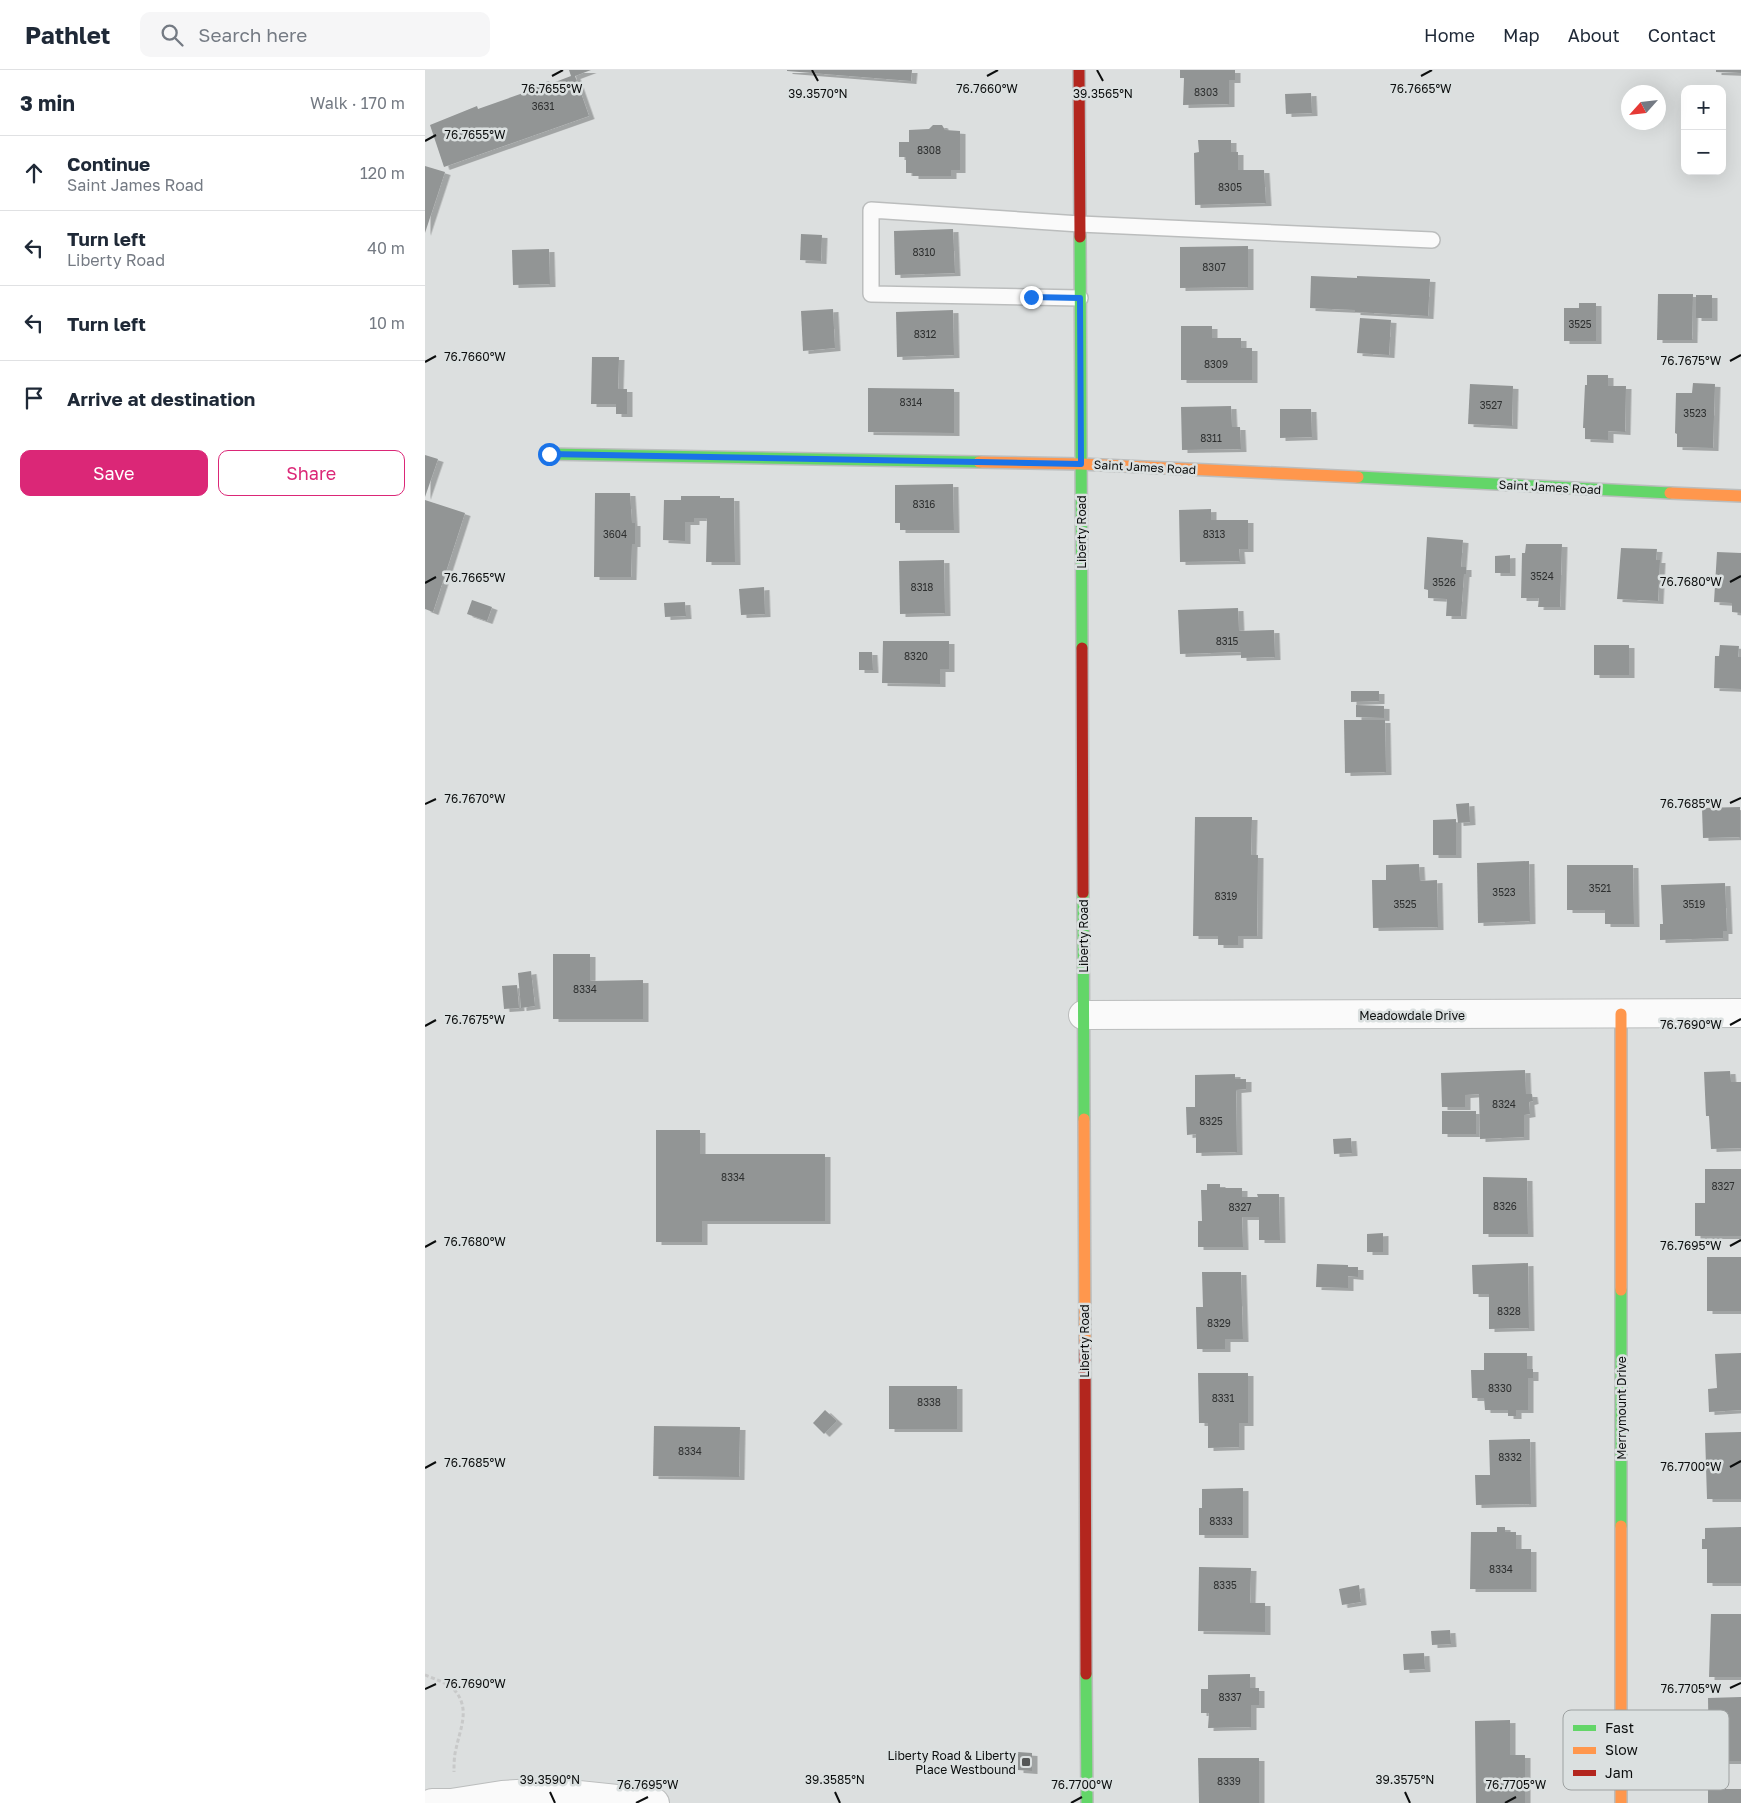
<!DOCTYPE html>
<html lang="en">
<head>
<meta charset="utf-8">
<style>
  :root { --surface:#fff; --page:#f6f6f7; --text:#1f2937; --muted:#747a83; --line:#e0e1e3; --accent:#db2777 }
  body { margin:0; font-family:"Golos Text",sans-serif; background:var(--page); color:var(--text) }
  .controls { position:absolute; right:15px; top:15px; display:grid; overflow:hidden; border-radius:10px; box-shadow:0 5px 20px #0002 }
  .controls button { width:45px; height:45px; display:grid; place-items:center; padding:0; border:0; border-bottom:1px solid var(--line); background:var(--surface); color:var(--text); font:25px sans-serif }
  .compass { position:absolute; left:1196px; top:15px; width:45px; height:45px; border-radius:50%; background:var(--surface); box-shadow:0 5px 20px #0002; rotate:243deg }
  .stop { position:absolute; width:15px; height:15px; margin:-11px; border:4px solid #1a73e8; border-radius:50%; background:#fff }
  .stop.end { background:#1a73e8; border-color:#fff; box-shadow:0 1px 5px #0008 }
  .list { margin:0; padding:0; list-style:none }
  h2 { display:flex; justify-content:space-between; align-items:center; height:65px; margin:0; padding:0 20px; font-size:21px }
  h2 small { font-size:16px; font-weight:400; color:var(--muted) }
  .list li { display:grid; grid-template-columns:32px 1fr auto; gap:15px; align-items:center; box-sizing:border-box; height:75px; padding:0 20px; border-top:1px solid var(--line) }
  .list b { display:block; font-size:19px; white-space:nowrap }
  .list p { margin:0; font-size:16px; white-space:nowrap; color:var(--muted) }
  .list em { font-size:16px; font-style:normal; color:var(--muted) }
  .actions { display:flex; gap:10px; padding:15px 20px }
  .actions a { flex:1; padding:11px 0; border:1px solid var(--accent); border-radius:10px; text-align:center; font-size:18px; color:var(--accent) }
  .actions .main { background:var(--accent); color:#fff }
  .icon { flex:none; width:28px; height:28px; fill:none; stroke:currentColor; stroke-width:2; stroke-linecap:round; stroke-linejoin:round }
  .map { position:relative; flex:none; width:1316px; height:1733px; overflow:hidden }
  header { display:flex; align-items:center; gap:30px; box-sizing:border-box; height:70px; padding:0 25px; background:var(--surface); border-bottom:1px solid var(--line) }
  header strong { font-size:24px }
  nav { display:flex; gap:28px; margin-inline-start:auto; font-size:18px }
  .search { width:350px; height:45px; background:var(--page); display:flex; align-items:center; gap:12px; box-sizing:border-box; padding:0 18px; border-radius:10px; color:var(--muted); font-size:19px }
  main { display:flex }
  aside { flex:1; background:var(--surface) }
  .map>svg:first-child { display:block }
  .building { fill:#929595; filter:url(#shadow) }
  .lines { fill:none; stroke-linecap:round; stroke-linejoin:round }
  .lane-casing { stroke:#bbbdbd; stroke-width:18 }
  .street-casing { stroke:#bbbdbd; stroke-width:30 }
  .fast-casing { stroke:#bbbdbd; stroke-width:14 }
  .slow-casing { stroke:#bbbdbd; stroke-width:14 }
  .jam-casing { stroke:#bbbdbd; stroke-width:14 }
  .path { stroke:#c8c9c9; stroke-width:3; stroke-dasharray:4 2.5; stroke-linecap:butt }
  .lane { stroke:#fafafa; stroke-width:15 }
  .street { stroke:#fafafa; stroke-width:28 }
  .fast { stroke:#63d668; stroke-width:11 }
  .slow { stroke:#ff974d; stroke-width:11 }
  .jam { stroke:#b3261e; stroke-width:11 }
  .route { stroke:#1a73e8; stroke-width:6 }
  .ticks { fill:none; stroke:#0c0e0e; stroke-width:2 }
  .poi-dot { fill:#555757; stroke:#dbe0e0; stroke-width:2 }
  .labels { text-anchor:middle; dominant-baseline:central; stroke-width:5; stroke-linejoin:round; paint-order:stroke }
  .number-label { font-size:10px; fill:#2e3030 }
  .street-label { font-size:12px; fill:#0c0e0e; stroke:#dbe0e0 }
  .poi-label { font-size:12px; fill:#0c0e0e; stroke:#dbe0e0; text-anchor:end }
  .key { fill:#dbe0e0; stroke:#9da1a1; stroke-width:1 }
  .key-label { font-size:14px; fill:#0c0e0e }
  .ticks-label { font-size:12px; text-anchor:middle; fill:#0c0e0e; stroke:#dbe0e0; stroke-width:5; stroke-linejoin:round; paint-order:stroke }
</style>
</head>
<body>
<header>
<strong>Pathlet</strong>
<div class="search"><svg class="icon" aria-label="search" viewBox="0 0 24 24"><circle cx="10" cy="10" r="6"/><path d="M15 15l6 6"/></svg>Search here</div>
<nav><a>Home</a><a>Map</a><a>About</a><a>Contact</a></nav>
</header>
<main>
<aside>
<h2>3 min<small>Walk · 170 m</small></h2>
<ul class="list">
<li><svg class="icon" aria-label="ahead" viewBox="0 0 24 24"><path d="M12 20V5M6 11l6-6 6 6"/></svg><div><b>Continue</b><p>Saint James Road</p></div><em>120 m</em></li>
<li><svg class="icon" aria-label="left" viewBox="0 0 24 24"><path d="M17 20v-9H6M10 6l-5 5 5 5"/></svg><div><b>Turn left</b><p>Liberty Road</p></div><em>40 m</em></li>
<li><svg class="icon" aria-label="left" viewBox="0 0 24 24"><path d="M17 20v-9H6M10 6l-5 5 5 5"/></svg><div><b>Turn left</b></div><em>10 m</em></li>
<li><svg class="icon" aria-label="arrive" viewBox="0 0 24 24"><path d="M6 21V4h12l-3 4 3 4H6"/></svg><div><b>Arrive at destination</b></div></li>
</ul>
<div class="actions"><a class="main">Save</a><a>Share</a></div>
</aside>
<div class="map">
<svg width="1316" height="1733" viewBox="0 0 1316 1733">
  <defs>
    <filter id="shadow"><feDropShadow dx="5.5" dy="3" stdDeviation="0" flood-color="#0004"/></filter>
  </defs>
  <rect width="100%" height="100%" fill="#dcdfdf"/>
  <!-- building -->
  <g class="building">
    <path d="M144,0H166L150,6L164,46L19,97L5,55L52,36L53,39L101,22L100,19L124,11L125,14L146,6Z"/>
    <path d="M362,0H487L486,11L362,1Z"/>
    <path d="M755,0H810V10H804V34L758,35L759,8H755Z"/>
    <path d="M1291,0H1316V3L1291,2Z"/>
    <path d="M886,23L887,43L861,44L860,24Z"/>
    <path d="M508,55H517L520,60L535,61V100H526V106H488V103H481V87H474V72H484V60L504,59Z"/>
    <path d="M773,70H806V82H813V100H839L841,133L770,135L769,83L774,82Z"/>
    <path d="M0,96L20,102L0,163Z"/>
    <path d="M528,159L530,203L470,205L469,161Z"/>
    <path d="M376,164L397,165L396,191L375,190Z"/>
    <path d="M823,176V217L755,218V177Z"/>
    <path d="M124,179L125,214L88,215L87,180Z"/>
    <path d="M886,206L932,208V206L1005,209L1003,246L930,242V240L885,238Z"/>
    <path d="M1233,224H1268L1267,270H1232Z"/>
    <rect x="1271" y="225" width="16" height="23"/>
    <path d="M1154,233H1171V271H1139V238H1154Z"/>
    <path d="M408,239L410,278L378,281L376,241Z"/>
    <path d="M528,240L529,285L472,287L471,242Z"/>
    <path d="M935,248L966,250L964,285L932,283Z"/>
    <path d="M756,256H787V268H816V278H827V310H756Z"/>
    <path d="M167,287H194L193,319H202V344H191V334H166Z"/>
    <path d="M1162,305H1183V316H1201L1200,362L1183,361V370L1160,369V358H1158L1160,315H1162Z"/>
    <path d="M1268,313L1290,314L1288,378L1252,377V364L1250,363L1251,323H1267Z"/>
    <path d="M1045,314L1088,316L1087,356L1043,354Z"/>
    <path d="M443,318L529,319V363L443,362Z"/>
    <path d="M806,336L807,357H815L816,379L757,380L756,337Z"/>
    <path d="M855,339H886L887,367L855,368Z"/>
    <path d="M0,385L13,389L0,427Z"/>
    <path d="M528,414L529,460H475V453H470V415Z"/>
    <path d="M170,423H205L207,453H210V474H207L206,507H169Z"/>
    <path d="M256,426H295V428H309L310,492H281L282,448H269V452H260V471L238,470L239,430H256Z"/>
    <path d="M0,430L40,443L8,542L0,539Z"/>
    <path d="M786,439V450H823V479H814L815,491L755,492L754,440Z"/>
    <path d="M1002,467L1038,470L1036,497H1041V504H1039L1036,546H1021L1022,529L1003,528V520L999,519Z"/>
    <path d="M1101,474H1137L1135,537H1113L1114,528H1096L1097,483H1100Z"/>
    <path d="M1196,478L1232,479L1231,490H1235L1233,531L1192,529Z"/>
    <path d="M1292,482L1316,483V543L1307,542V533L1289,532Z"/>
    <path d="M1085,485V503H1070V486Z"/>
    <path d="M519,490L520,543L475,544L474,491Z"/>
    <path d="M339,517L340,544L316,545L314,519Z"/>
    <path d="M47,530L67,537L62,551L42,544Z"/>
    <path d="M260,532L261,546L240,547L239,533Z"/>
    <path d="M813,538L814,561L849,560L850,587L816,588V582L755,584L753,540Z"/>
    <path d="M458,571H524V599H515V614L457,613Z"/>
    <rect x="1169" y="575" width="35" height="30"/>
    <path d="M1295,575L1314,576L1313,587H1316V619L1289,618L1290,586H1294Z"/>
    <path d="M434,582H447L448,600H434Z"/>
    <path d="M926,621H954V631L926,632Z"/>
    <path d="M931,635L959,636V648L931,647Z"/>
    <path d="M919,650H960L961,702L920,703Z"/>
    <path d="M1044,733L1045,752L1033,753L1031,734Z"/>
    <path d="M1315,737V767L1278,768L1277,738Z"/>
    <path d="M770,747H827L826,785H833L832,866H813V875H793V866H768Z"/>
    <path d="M1031,749V785H1008V750Z"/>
    <path d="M1104,791L1105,851L1053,853L1052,793Z"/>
    <path d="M994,794L995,811L1012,810L1013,857L948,858L947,810H961V795Z"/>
    <path d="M1142,795H1208L1209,854H1180V840H1142Z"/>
    <path d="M1300,813L1302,861H1298V868L1235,870V854H1238L1236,815Z"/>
    <path d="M128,884H165V911L218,910V949H128Z"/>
    <path d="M106,901L110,936L96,938L93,903Z"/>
    <path d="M92,915L94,938L79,939L77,916Z"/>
    <path d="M1100,1000L1101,1024H1107L1108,1031L1104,1032L1105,1044L1099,1045V1067L1055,1069L1054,1024L1040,1025V1037H1017L1016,1003Z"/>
    <path d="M1305,1001L1306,1012H1316V1078L1286,1079L1284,1046H1281L1279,1002Z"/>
    <path d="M810,1004V1009H821V1019L811,1020L812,1082L771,1083V1064L762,1065L761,1037H770V1005Z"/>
    <rect x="1017" y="1041" width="34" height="23"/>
    <path d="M231,1060H275V1084H400V1151H277V1172H231Z"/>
    <path d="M926,1068L927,1083L909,1084L908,1069Z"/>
    <path d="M1280,1099H1316V1166H1270V1133H1280Z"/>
    <path d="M1058,1107L1102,1108L1103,1164H1058Z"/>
    <path d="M782,1114H795V1118H817V1127H833L832,1124H854L855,1170H834V1147H817L818,1177H773V1151H777L776,1120H782Z"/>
    <path d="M958,1163V1182H942V1164Z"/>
    <rect x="1282" y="1187" width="34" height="54"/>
    <path d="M1103,1193L1104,1258L1064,1259V1224H1048L1047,1195Z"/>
    <path d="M892,1194L923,1195V1197H933V1207L923,1206V1218L891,1217Z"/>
    <path d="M777,1202H816L818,1269H800V1279H772L771,1237H778Z"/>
    <path d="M1059,1283H1102V1299H1108V1308H1103V1340H1091V1346H1083V1340H1060L1059,1328H1047L1046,1300H1059Z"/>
    <path d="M1316,1283V1340L1284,1342L1283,1319L1292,1318L1290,1284Z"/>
    <path d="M773,1303H823V1353H814V1377L783,1378V1353H774Z"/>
    <rect x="464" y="1316" width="68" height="43"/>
    <path d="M400,1340L412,1351L399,1364L388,1353Z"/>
    <path d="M229,1356L315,1357L314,1407L228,1406Z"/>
    <path d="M1316,1362V1429H1282L1280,1363Z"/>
    <path d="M1105,1369L1106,1434L1051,1435L1050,1405H1065L1064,1370Z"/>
    <path d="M818,1418V1465H774V1438H777V1419Z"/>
    <path d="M1072,1457H1080V1462H1091V1479H1106V1519H1045L1046,1462H1072Z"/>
    <path d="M1316,1457V1513H1282V1479H1277V1469H1280V1458Z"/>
    <path d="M774,1497L826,1498L825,1533H840V1562L773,1561Z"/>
    <path d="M934,1515L936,1532L917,1535L914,1519Z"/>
    <path d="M1286,1544H1316V1607H1284Z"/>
    <path d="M1025,1560L1026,1574L1007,1575L1006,1561Z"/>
    <path d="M999,1583L1000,1599L979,1600L978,1584Z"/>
    <path d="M825,1604V1618H834V1635H826V1657L783,1658L784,1643H776V1619H783V1605Z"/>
    <path d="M1316,1627V1691H1284L1283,1628Z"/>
    <path d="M1085,1650V1685H1100V1733H1051L1050,1651Z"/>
    <path d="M593,1682L607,1683V1701L593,1700Z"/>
    <path d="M773,1688H834V1733H774Z"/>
    <rect x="1283" y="1719" width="33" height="14"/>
  </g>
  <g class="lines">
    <!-- lane casing -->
    <g class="lane-casing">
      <path id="lane" d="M655,228L446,224V140L655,154L1007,170"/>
    </g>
    <!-- street casing -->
    <g class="street-casing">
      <g id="street">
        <path d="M658,945L1316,943"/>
        <path d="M7,1733H26L77,1725L125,1722L230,1733"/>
      </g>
    </g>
    <!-- fast casing -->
    <g class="fast-casing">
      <g id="fast">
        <path d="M655,167L657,578"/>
        <path d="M124,384L554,392"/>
        <path d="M933,407L1245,423"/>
        <path d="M658,823L659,1049"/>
        <path d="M1196,1220V1456"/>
        <path d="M661,1604L662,1733"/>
      </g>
    </g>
    <!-- slow casing -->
    <g class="slow-casing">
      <g id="slow">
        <path d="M554,392L656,394L933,407"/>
        <path d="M1245,423L1316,426"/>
        <path d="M1196,944V1220"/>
        <path d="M659,1049L660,1273"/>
        <path d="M1196,1456V1733"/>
      </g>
    </g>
    <!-- jam casing -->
    <g class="jam-casing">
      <g id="jam">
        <path d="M654,0L655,167"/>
        <path d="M657,578L658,823"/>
        <path d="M660,1273L661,1604"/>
      </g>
    </g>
    <!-- path -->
    <path class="path" d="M0,1605C10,1609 25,1614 31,1622C45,1640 35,1659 31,1679C29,1686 29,1695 29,1702"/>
    <!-- lane -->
    <use href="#lane" class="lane"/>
    <!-- street -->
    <use href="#street" class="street"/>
    <!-- fast -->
    <use href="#fast" class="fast"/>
    <!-- slow -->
    <use href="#slow" class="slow"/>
    <!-- jam -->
    <use href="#jam" class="jam"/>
  </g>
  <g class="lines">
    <!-- route -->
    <path class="route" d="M124,384L656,394L655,228L606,227"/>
  </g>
  <!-- ticks -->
  <path class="ticks" d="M387,0L393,11M672,0L678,11M127,6L138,0M562,6L573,0M996,6L1007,0M0,71L11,65M1305,291L1316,285M0,292L11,286M1305,512L1316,506M0,513L11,507M1305,733L1316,728M0,734L11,729M1305,955L1316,949M0,956L11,950M1305,1176L1316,1170M0,1177L11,1171M1305,1397L1316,1391M0,1398L11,1392M1305,1618L1316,1613M0,1619L11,1614M125,1722L130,1733M410,1722L415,1733M980,1722L985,1733M211,1733L223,1727M646,1733L657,1727M1080,1733L1091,1727"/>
  <!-- markers -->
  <rect class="poi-dot" x="596" y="1687" width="10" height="10" rx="2.5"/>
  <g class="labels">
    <!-- number labels -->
    <g class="number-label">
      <text x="781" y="22">8303</text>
      <text x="118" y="36">3631</text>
      <text x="504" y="80">8308</text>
      <text x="805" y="117">8305</text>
      <text x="499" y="182">8310</text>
      <text x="789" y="197">8307</text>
      <text x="1155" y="254">3525</text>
      <text x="500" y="264">8312</text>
      <text x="791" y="294">8309</text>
      <text x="486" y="332">8314</text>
      <text x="1066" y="335">3527</text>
      <text x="1270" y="343">3523</text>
      <text x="786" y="368">8311</text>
      <text x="499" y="434">8316</text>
      <text x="190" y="464">3604</text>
      <text x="789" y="464">8313</text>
      <text x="1117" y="506">3524</text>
      <text x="1019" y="512">3526</text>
      <text x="497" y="517">8318</text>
      <text x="802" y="571">8315</text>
      <text x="491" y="586">8320</text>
      <text x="1175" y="818">3521</text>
      <text x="1079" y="822">3523</text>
      <text x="801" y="826">8319</text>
      <text x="980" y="834">3525</text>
      <text x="1269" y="834">3519</text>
      <text x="160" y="919">8334</text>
      <text x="1079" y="1034">8324</text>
      <text x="786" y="1051">8325</text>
      <text x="308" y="1107">8334</text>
      <text x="1298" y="1116">8327</text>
      <text x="1080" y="1136">8326</text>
      <text x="815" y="1137">8327</text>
      <text x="1084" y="1241">8328</text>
      <text x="794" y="1253">8329</text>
      <text x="1075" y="1318">8330</text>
      <text x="798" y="1328">8331</text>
      <text x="504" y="1332">8338</text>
      <text x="265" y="1381">8334</text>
      <text x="1085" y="1387">8332</text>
      <text x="796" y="1451">8333</text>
      <text x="1076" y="1499">8334</text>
      <text x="800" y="1515">8335</text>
      <text x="805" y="1627">8337</text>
      <text x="804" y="1711">8339</text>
    </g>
    <!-- street labels -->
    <g class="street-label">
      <text transform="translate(720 397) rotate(3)">Saint James Road</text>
      <text transform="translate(1125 417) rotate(3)">Saint James Road</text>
      <text transform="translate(656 462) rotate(-90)">Liberty Road</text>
      <text transform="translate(658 866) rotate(-90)">Liberty Road</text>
      <text x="987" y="945">Meadowdale Drive</text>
      <text transform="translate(659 1271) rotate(-90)">Liberty Road</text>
      <text transform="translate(1196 1338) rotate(-90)">Merrymount Drive</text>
    </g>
    <!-- poi labels -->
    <g class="poi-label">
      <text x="591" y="1685">Liberty Road &amp; Liberty<tspan x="591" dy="14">Place Westbound</tspan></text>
    </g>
  </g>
  <!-- legend -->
  <rect x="1138" y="1640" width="166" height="80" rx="8" class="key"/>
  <rect x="1148" y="1655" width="23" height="6" fill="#63d668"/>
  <rect x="1148" y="1677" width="23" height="7" fill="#ff974d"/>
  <rect x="1148" y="1700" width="23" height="6" fill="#b3261e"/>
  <g class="key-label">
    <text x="1180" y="1663">Fast</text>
    <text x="1180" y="1685">Slow</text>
    <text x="1180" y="1708">Jam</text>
  </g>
  <g class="ticks-label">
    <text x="127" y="23">76.7655°W</text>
    <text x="562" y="23">76.7660°W</text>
    <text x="996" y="23">76.7665°W</text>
    <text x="393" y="28">39.3570°N</text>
    <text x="678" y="28">39.3565°N</text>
    <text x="50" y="69">76.7655°W</text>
    <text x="50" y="291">76.7660°W</text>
    <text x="1266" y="295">76.7675°W</text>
    <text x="50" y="512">76.7665°W</text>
    <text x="1266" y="516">76.7680°W</text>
    <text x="50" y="733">76.7670°W</text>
    <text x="1266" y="738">76.7685°W</text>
    <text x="50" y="954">76.7675°W</text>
    <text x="1266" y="959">76.7690°W</text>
    <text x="50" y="1176">76.7680°W</text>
    <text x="1266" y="1180">76.7695°W</text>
    <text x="50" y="1397">76.7685°W</text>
    <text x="1266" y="1401">76.7700°W</text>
    <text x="50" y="1618">76.7690°W</text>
    <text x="1266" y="1623">76.7705°W</text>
    <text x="125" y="1714">39.3590°N</text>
    <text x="410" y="1714">39.3585°N</text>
    <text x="980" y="1714">39.3575°N</text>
    <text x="223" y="1719">76.7695°W</text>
    <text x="657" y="1719">76.7700°W</text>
    <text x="1091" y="1719">76.7705°W</text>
  </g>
</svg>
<div class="controls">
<button>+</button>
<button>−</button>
</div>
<svg class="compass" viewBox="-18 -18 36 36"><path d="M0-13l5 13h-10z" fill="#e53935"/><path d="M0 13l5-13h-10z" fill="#747a83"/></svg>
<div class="stop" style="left:124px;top:384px"></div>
<div class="stop end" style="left:606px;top:227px"></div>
</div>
</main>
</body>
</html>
